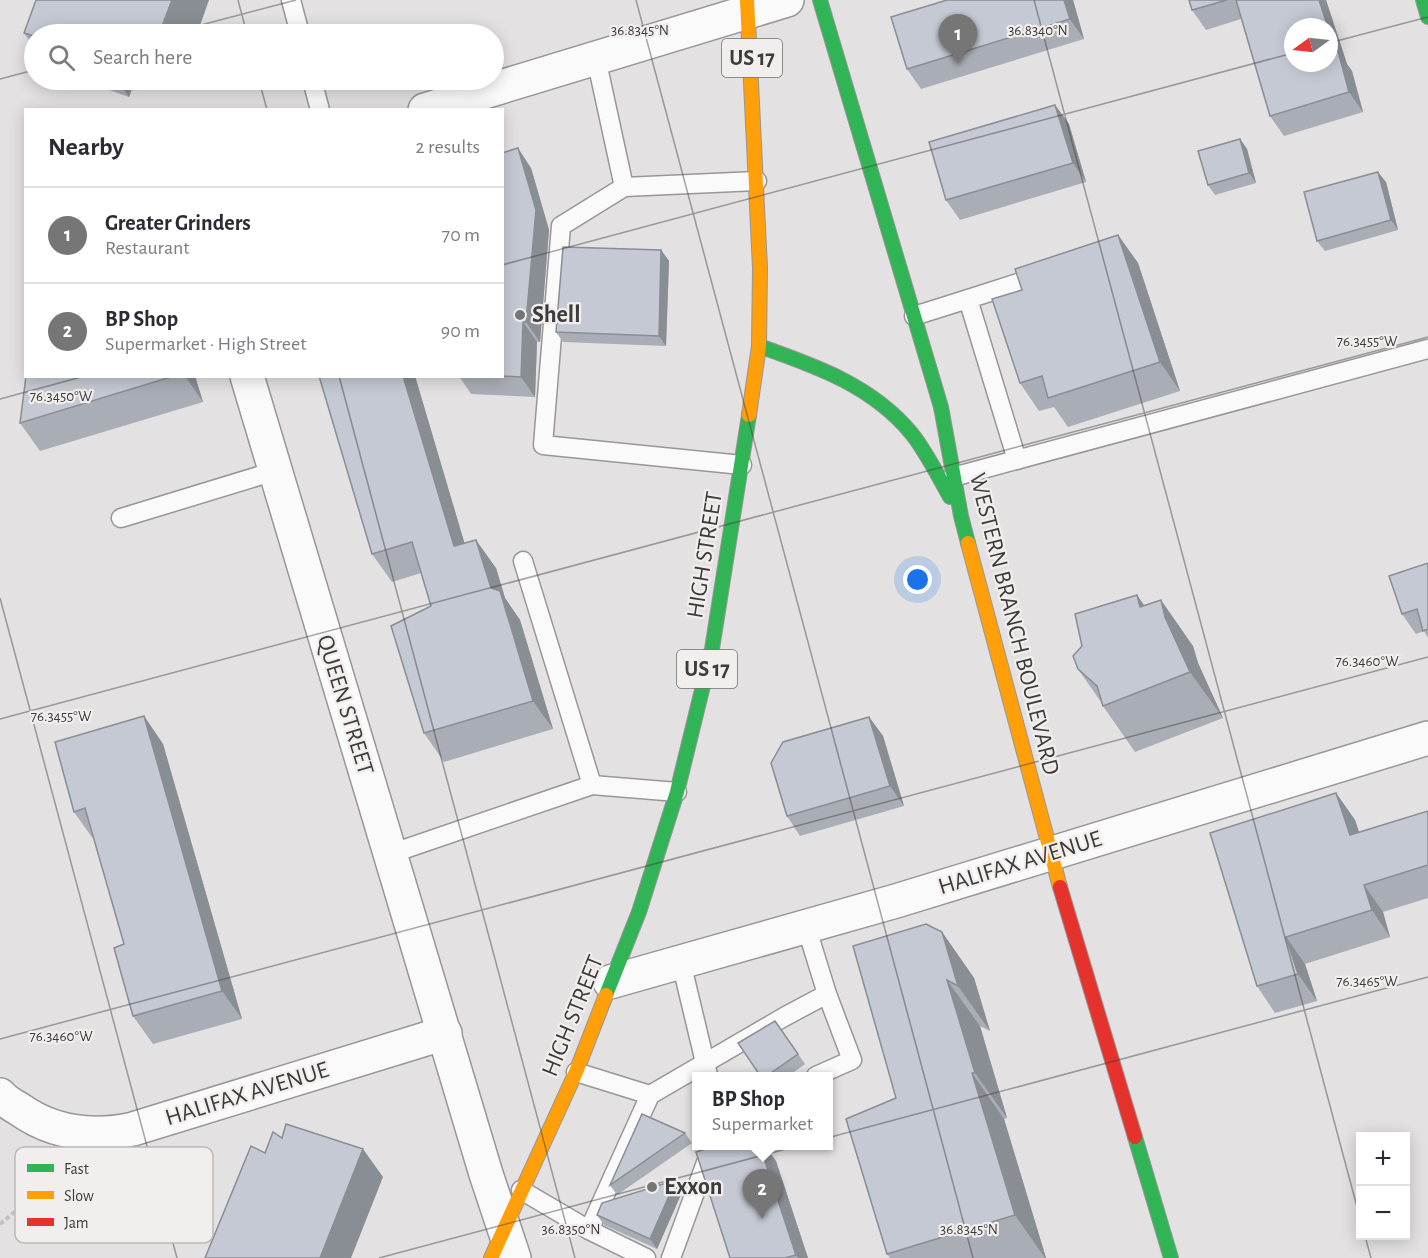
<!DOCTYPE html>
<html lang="en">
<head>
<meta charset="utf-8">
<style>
  :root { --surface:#fff; --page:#f7f7f7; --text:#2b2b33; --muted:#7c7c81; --line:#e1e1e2; --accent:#777676 }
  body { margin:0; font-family:"Alegreya Sans",sans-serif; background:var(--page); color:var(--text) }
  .controls { position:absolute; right:18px; bottom:18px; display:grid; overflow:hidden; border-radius:0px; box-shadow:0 3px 15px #0003 }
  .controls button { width:54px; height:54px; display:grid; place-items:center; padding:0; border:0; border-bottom:2px solid var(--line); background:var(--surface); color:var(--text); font:30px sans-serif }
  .compass { position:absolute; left:1284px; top:18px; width:54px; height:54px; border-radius:50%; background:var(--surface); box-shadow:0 3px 15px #0003; rotate:255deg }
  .you { position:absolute; left:918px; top:580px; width:21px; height:21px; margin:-15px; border:4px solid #fff; border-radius:50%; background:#1a73e8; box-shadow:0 0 0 9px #1a73e833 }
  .badge { display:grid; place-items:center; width:39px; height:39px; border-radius:50%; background:var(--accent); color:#fff; font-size:20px; font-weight:700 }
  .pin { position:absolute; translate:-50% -50px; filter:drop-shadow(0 2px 3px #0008) }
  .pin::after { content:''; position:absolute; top:32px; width:21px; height:18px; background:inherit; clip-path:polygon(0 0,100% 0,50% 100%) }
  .popup { position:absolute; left:692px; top:1072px; width:141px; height:78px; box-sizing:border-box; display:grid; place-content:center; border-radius:0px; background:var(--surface); filter:drop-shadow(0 2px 4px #0005); font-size:20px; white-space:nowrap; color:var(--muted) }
  .popup b { font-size:22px; color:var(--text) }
  .popup::after { content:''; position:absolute; left:50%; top:100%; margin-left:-12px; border:12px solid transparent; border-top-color:var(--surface) }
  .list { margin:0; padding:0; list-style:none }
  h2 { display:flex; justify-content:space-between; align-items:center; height:78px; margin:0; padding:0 24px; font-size:26px }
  h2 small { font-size:20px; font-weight:400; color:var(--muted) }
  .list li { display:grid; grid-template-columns:39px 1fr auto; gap:18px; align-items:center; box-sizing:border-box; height:96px; padding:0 24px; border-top:2px solid var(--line) }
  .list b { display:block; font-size:22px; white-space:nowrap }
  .list p { margin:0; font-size:20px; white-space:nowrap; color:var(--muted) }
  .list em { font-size:20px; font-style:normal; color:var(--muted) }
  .icon { flex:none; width:33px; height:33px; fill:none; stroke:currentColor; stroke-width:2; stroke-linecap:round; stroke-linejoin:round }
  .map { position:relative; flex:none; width:1428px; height:1258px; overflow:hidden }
  .search { position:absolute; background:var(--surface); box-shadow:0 3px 15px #0003; left:24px; top:24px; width:480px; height:66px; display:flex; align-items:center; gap:15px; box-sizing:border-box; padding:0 21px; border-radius:33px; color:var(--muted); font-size:22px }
  .panel { position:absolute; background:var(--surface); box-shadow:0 3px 15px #0003; left:24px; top:108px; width:480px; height:270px; border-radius:0px }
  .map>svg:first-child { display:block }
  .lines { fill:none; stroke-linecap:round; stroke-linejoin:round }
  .lane-casing { stroke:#989696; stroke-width:21 }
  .street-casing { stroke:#989696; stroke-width:36 }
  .fast-casing { stroke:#989696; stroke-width:16 }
  .slow-casing { stroke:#989696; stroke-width:16 }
  .jam-casing { stroke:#989696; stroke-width:16 }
  .path { stroke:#c2c1c1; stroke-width:4; stroke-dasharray:4.5 3; stroke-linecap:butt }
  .lane { stroke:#fbfafa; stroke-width:18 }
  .street { stroke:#fbfafa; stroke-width:33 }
  .fast { stroke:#30b455; stroke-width:14 }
  .slow { stroke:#ff9f0a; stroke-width:14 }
  .jam { stroke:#e5322d; stroke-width:14 }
  .wall { fill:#a9adb5 }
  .shaded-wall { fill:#898d94 }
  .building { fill:#c4c9d3; stroke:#898d94; stroke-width:1.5 }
  .ticks { fill:none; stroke:#3d3c3c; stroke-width:1.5; stroke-opacity:0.45 }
  .poi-dot { fill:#777676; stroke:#f2eeed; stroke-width:2 }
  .labels { text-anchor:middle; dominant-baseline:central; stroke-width:4.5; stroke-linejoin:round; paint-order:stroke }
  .shield { fill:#f2eeed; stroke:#737171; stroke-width:1.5 }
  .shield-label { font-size:22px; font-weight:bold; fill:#3d3c3c }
  .poi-label { font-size:24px; font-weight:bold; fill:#3d3c3c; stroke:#f2eeed; text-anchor:start }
  .street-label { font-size:24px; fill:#3d3c3c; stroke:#f2eeed }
  .key { fill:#f2eeed; stroke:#bcb9b8; stroke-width:1.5 }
  .key-label { font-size:16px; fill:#3d3c3c }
  .ticks-label { font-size:15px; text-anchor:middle; fill:#3d3c3c; stroke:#f2eeed; stroke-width:4.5; stroke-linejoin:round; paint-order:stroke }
</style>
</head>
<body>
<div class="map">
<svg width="1428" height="1258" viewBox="0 0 1428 1258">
  <rect width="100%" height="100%" fill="#e3e1e1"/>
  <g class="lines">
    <!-- lane casing -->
    <g class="lane-casing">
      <g id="lane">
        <path d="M291,0L300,34"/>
        <path d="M596,58L624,187L757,181"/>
        <path d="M312,80L320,110"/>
        <path d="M624,187L561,226L543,445L742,465"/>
        <path d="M914,316L968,299"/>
        <path d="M1017,460L968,299L1043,275"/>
        <path d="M953,477L1428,349"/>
        <path d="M121,518L275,471"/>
        <path d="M523,561L592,785"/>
        <path d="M390,854L592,785L677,792"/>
        <path d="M806,926L827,994L852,1060L816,1076"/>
        <path d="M681,962L708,1075"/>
        <path d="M576,1072L650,1095L589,1230L646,1258"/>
        <path d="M650,1095L784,1017L827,994"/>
        <path d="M521,1190L589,1230"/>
        <path d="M671,1258L712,1146"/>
      </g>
    </g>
    <!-- street casing -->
    <g class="street-casing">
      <g id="street">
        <path d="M425,110L787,0"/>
        <path d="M247,376L486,1174L514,1258"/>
        <path d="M610,982L896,901L1428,738"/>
        <path d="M0,1095C5,1101 12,1105 19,1109C54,1134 92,1138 133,1129L445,1033"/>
      </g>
    </g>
    <!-- fast casing -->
    <g class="fast-casing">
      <g id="fast">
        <path d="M820,0L941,407L961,516L968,543"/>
        <path d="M1423,0L1428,17"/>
        <path d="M759,346C816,366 873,386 912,434C927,453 938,476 950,497"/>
        <path d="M606,995L639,912L677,792L712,649L749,415"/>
        <path d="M1135,1137L1171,1258"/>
      </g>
    </g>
    <!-- slow casing -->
    <g class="slow-casing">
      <g id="slow">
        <path d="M747,0L760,268L759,346L749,415"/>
        <path d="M968,543L1060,887"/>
        <path d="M491,1258L576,1072L606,995"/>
      </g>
    </g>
    <!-- jam casing -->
    <g class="jam-casing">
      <path id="jam" d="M1060,887L1135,1137"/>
    </g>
    <!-- path -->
    <path class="path" d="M0,1224L64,1171"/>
    <!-- lane -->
    <use href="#lane" class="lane"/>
    <!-- street -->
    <use href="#street" class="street"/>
    <!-- fast -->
    <use href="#fast" class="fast"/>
    <!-- slow -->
    <use href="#slow" class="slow"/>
    <!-- jam -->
    <use href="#jam" class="jam"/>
  </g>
  <!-- wall -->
  <g class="wall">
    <path d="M36,0L197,34H34V47L24,33Z"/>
    <path d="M1073,0L1084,39L921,89L907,69Z"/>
    <path d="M1189,0H1326L1347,64L1352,71L1363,112L1284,136L1270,116L1241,19L1206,30L1192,10Z"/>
    <path d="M81,80H135L129,97Z"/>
    <path d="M1055,105L1069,124L1086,182L960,220L946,200Z"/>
    <path d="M1240,139L1247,149L1256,183L1215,195L1208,185Z"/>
    <path d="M531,168L549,230L540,342H537L535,397L471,394L459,376H502Z"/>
    <path d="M1386,182L1398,230L1325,251L1317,241Z"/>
    <path d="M1118,235L1138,263L1180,391L1068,427L1054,407L1039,411L1020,383L1022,290Z"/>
    <path d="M661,250L669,261L666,346L563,342L556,332Z"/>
    <path d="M26,376H195L203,402L40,451L20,423Z"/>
    <path d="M319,376H415L464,543L496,568L505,598L520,620L553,729L444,762L424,733L431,606L421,573L392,582L372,554Z"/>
    <path d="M1428,563V638L1424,631L1416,634L1402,614Z"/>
    <path d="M1144,605L1193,646L1198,663L1223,718L1135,752L1103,706L1101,702L1078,669Z"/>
    <path d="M144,716L163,744L242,1019L153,1044L133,1016L124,944L94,840L74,812Z"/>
    <path d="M869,717L883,736L904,806L800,836L787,816Z"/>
    <path d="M1336,793L1355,820L1359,832L1428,811V898L1383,912L1390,937L1305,964L1317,1001L1275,1013L1257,986Z"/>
    <path d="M942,932L974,978L990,1031L980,1026L1007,1118L1004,1119L1046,1258H890L887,1254L896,1098Z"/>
    <path d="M775,1021L805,1064L787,1077H761Z"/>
    <path d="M685,1133L692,1143L617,1195L610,1185Z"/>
    <path d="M776,1161L808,1258H730Z"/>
    <path d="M683,1190L657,1249L604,1225L597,1215Z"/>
  </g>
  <!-- shaded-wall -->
  <g class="shaded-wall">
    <path d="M172,0H209L197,34H159Z"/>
    <path d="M1064,0H1073L1084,39L1070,19Z"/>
    <path d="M1319,0H1326L1347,64L1352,71L1363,112L1349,92L1329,31V27H1328Z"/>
    <path d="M117,26L123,34H113Z"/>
    <path d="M117,80H135L129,97Z"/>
    <path d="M1055,105L1069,124L1086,182L1073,163Z"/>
    <path d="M1240,139L1247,149L1256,183L1249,173Z"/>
    <path d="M518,148L531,168L549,230L540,342L526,322Z"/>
    <path d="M1378,172L1386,182L1398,230L1391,220Z"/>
    <path d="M1118,235L1138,263L1180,391L1160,362Z"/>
    <path d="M661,250L669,261L666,346L659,336Z"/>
    <path d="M523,322L537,342L535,397L521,377Z"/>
    <path d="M185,376H195L203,402Z"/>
    <path d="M403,376H415L474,575L454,546Z"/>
    <path d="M476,540L496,568L505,598L520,620L553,729L533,701L491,588Z"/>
    <path d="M1137,595L1169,641L1140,607Z"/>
    <path d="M1161,600L1193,646L1198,663L1223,718L1190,672L1165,617Z"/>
    <path d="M144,716L163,744L242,1019L222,991Z"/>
    <path d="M869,717L883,736L904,806L890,786Z"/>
    <path d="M1336,793L1355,820L1369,862L1350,835Z"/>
    <path d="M1364,885L1383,912L1390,937L1372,910Z"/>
    <path d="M942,932L974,978L990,1031L958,986Z"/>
    <path d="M1286,937L1305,964L1317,1001L1298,974Z"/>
    <path d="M947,980L980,1026L1007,1118L975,1073Z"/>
    <path d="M972,1073L1004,1119L1046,1258H1045L1015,1215Z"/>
    <path d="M760,1146H765L776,1161L808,1258H798L796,1255Z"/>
    <path d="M363,1149L383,1177L351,1258H320Z"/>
    <path d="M676,1180L683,1190L657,1249L650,1239Z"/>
  </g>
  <!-- building -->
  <g class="building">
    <path d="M36,0H172L159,34H140L117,26L113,34H34V36L24,33Z"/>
    <path d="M947,0H1064L1070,19L907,69L891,17Z"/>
    <path d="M1189,0H1227L1192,10Z"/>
    <path d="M1236,0H1319L1328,27H1293V63H1329V31L1336,52L1338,51L1349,92L1270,116Z"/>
    <path d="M1055,105L1073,163L946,200L929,142Z"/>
    <path d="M1240,139L1249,173L1208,185L1198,151Z"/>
    <path d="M518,148L536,210L526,322H523L521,377L502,376V153Z"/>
    <path d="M1378,172L1391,220L1317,241L1304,192Z"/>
    <path d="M1118,235L1160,362L1048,398L1042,376L1020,383L992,299L1022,290L1015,269Z"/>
    <path d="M563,247L661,250L659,336L556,332Z"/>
    <path d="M26,376H174L20,423Z"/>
    <path d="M319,376H403L454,546L476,540L491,588L500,591L533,701L424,733L391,626L431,606L412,542L372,554Z"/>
    <path d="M1428,563V629L1423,631L1417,609L1402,614L1389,576Z"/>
    <path d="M1137,595L1140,607L1161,600L1165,617L1190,672L1103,706L1097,686L1078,669L1073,656L1082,646L1075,614Z"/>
    <path d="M144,716L222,991L133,1016L114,948L124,944L85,808L74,812L55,742Z"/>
    <path d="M869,717L890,786L787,816L771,763L783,742Z"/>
    <path d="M1336,793L1350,835L1428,811V865L1364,885L1372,910L1286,937L1298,974L1257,986L1210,833Z"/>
    <path d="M926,924L942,932L958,986L947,980L975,1073H972L1015,1215L887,1254L846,1119L896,1098L853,946Z"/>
    <path d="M775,1021L798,1054L765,1077H761L738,1043Z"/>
    <path d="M642,1114L685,1133L610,1185Z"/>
    <path d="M286,1124L363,1149L320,1258H205L251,1146L265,1153L273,1132L282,1138Z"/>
    <path d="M715,1146H760L796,1255L785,1258H730L696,1152Z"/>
    <path d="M676,1180L650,1239L597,1215L602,1203Z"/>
  </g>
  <!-- ticks -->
  <path class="ticks" d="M238,0L247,34M636,0L973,1258M1034,0L1360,1218M167,34L296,0M1329,43L1428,17M0,79L34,70M259,80L267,110M502,265L1293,53M339,376L575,1258M0,399L85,376M0,598L177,1258M0,719L1428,337M0,1039L1428,657M1365,1236L1371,1258M379,1258L1428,977"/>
  <!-- markers -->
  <g class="poi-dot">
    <circle cx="520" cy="315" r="6"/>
    <circle cx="652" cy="1187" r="6"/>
  </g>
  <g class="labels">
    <!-- shield labels -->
    <g class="shield">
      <rect x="722" y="39" width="60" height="38" rx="4.5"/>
      <rect x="677" y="650" width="60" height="38" rx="4.5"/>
    </g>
    <g class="shield-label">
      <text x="752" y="58">US 17</text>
      <text x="707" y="669">US 17</text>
    </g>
    <!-- poi labels -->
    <g class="poi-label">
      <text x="532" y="315">Shell</text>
      <text x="664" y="1187">Exxon</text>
    </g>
    <!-- street labels -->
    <g class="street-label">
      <text transform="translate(705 555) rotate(-81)">HIGH STREET</text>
      <text transform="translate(1014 624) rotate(76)">WESTERN BRANCH BOULEVARD</text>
      <text transform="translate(345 705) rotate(73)">QUEEN STREET</text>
      <text transform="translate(1020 863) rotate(-17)">HALIFAX AVENUE</text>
      <text transform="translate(573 1016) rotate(-68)">HIGH STREET</text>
      <text transform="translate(247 1094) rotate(-17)">HALIFAX AVENUE</text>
    </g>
  </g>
  <!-- legend -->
  <rect x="15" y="1147" width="198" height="96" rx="9" class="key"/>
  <rect x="27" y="1164" width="27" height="8" fill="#30b455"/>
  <rect x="27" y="1191" width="27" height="8" fill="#ff9f0a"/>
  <rect x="27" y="1218" width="27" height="8" fill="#e5322d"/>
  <g class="key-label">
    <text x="64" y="1174">Fast</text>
    <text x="64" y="1201">Slow</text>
    <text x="64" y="1228">Jam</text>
  </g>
  <g class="ticks-label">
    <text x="640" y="35">36.8345°N</text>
    <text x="1038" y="35">36.8340°N</text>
    <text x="1367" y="346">76.3455°W</text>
    <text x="61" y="401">76.3450°W</text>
    <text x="1367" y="666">76.3460°W</text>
    <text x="61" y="721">76.3455°W</text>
    <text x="1367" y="986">76.3465°W</text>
    <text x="61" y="1041">76.3460°W</text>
    <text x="571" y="1234">36.8350°N</text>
    <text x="969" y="1234">36.8345°N</text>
  </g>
</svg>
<div class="controls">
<button>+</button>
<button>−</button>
</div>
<svg class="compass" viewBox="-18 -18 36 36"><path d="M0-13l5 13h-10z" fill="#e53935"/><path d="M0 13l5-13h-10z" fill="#7c7c81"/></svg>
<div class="you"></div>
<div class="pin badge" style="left:958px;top:64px">1</div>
<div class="pin badge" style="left:762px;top:1219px">2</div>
<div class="popup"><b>BP Shop</b>Supermarket</div>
<div class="search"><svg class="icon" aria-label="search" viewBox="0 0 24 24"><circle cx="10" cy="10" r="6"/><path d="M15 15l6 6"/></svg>Search here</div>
<section class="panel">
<h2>Nearby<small>2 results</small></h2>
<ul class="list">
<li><span class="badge">1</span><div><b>Greater Grinders</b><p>Restaurant</p></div><em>70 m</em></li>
<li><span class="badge">2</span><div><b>BP Shop</b><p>Supermarket · High Street</p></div><em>90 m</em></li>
</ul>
</section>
</div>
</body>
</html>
